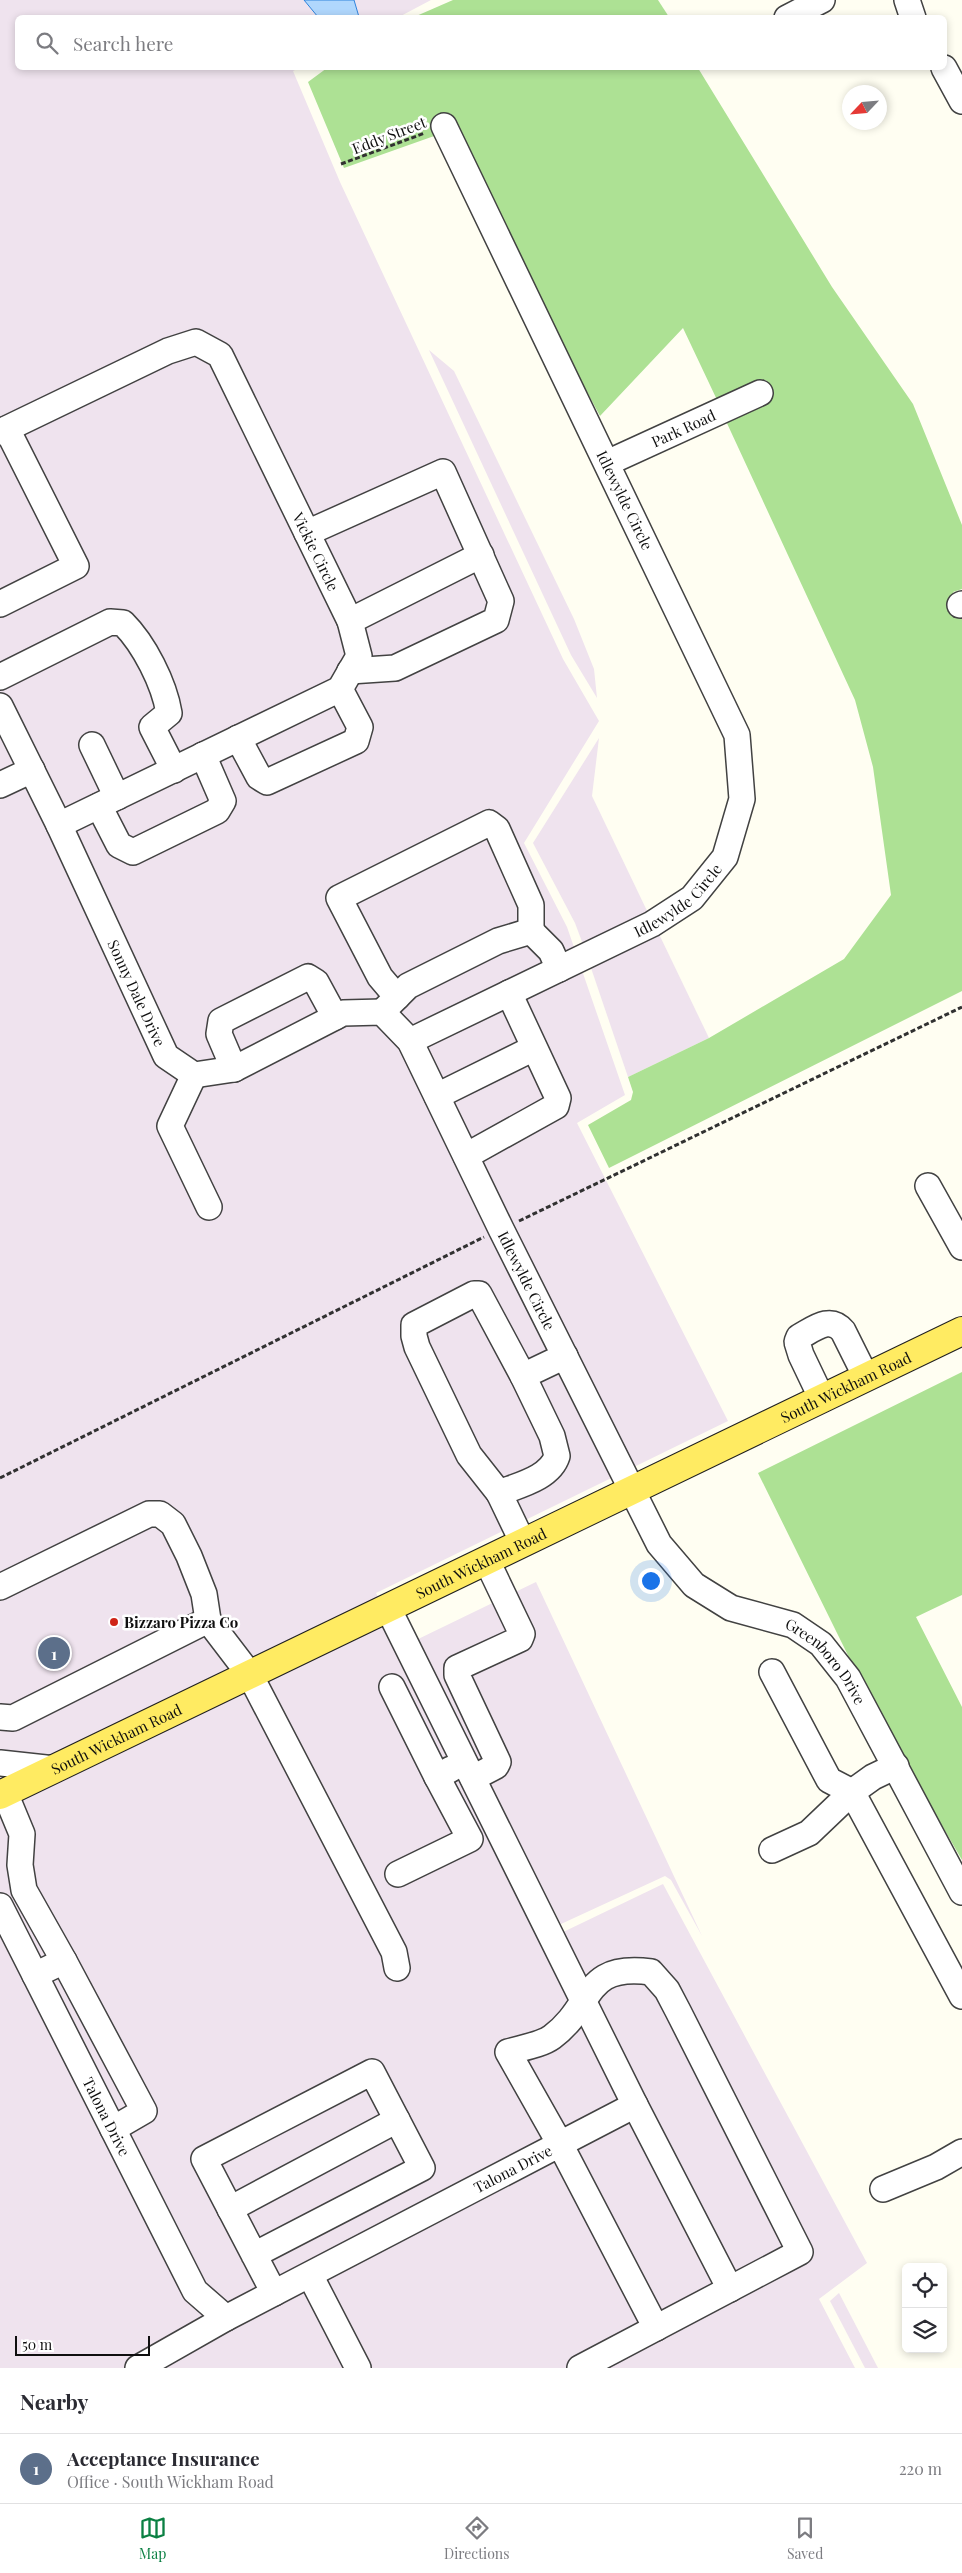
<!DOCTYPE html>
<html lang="en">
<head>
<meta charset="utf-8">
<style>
  :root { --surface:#fff; --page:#f2f2f3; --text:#2b2b33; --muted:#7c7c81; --line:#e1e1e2; --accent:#0b8043 }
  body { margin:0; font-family:"Playfair Display",serif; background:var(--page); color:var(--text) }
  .controls { position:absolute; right:15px; bottom:15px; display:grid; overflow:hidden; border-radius:8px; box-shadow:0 2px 8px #0003 }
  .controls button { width:45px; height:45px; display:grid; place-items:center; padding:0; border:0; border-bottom:1px solid var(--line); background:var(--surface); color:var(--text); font:25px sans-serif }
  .compass { position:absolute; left:842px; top:85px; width:45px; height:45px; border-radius:50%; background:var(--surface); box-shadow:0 2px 8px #0003; rotate:244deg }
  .scale { position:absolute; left:15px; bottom:12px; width:135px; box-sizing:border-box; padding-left:5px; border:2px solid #0f0f0f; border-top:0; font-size:14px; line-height:18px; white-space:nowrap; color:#0f0f0f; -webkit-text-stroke:4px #fff; paint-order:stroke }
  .you { position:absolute; left:650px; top:1580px; width:18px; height:18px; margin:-12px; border:4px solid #fff; border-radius:50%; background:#1a73e8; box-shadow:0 0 0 8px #1a73e833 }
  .badge { display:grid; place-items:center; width:32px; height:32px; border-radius:50%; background:var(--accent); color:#fff; font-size:16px; font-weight:700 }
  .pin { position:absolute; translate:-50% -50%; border:2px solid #fff; box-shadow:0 1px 5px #0006 }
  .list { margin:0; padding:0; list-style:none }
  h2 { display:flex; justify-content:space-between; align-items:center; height:65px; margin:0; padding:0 20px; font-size:21px }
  h2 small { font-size:16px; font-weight:400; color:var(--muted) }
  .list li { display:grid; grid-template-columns:32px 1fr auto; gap:15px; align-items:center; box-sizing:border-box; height:70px; padding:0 20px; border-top:1px solid var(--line) }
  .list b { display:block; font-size:19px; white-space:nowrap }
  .list p { margin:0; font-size:16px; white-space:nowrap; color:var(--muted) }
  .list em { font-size:16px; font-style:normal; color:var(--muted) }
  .icon { flex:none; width:28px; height:28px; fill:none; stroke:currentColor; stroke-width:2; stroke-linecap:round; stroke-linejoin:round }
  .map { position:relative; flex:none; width:962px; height:2368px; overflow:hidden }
  .search { position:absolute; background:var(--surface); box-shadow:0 2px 8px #0003; left:15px; right:15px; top:15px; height:55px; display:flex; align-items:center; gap:12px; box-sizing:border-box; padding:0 18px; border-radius:8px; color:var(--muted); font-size:19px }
  .sheet { height:135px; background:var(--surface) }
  nav { display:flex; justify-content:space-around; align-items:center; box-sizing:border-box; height:70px; border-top:1px solid var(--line); background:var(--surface); font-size:14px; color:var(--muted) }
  nav a { display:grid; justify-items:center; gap:2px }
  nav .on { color:var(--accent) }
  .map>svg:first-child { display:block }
  .industrial { fill:#efe3ee }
  .forest { fill:#ade194 }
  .water { fill:#b0d7fd; stroke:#2f83dc }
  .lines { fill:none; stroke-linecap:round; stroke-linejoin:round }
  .minor-casing { stroke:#424242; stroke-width:28 }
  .major-casing { stroke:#202020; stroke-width:30 }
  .path { stroke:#313131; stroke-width:3; stroke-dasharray:5 2.5; stroke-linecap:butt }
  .minor { stroke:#fff; stroke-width:25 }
  .major { stroke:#ffeb62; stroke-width:28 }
  .poi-dot { fill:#cf2417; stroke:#fff; stroke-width:2 }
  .labels { text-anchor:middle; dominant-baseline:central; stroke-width:5; stroke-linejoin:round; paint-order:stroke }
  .street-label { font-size:15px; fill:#0f0f0f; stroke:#fff }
  .poi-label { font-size:15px; font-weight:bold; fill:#0f0f0f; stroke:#fff; text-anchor:start }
</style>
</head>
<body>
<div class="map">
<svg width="962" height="2368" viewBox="0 0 962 2368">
  <rect width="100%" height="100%" fill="#fffef2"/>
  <!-- industrial -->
  <g class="industrial">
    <path d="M0,0H431L397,18H18V68H299L293,71L340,182L563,659L599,721L524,843L567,927L625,1095L577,1123L728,1421L376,1593L557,1935L663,1884L867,2263L819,2299L855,2368H0Z"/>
    <path d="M429,350L454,371L574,619L594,669L597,698L571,655Z"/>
    <path d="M599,738L592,796L649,915L584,947L575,923L533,843Z"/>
    <path d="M658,932L709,1038L628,1077L590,965Z"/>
    <path d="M536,1582L702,1936L671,1880L665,1876L561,1924L412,1642Z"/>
    <path d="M839,2293L878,2368H865L830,2301Z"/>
  </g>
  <!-- forest -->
  <g class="forest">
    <path d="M453,0H658L669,17H414Z"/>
    <path d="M327,68H698L832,287L913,404L962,525V589L953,592L955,597L947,601L955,617L962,614V991L609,1168L588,1125L631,1100L633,1092L628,1077L709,1038L844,959L891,895L873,767L855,700L725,419L773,397L766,380L718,402L683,328L600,416L560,342L450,113L431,122L437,135L344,168L308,82Z"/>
    <path d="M962,1372V1595L916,1617L962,1707V1860L875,1710L758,1473Z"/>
  </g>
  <!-- water -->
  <path class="water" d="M304,0H354L359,17H318Z"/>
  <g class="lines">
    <!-- minor casing -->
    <g class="minor-casing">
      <g id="minor">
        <path d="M907,0L913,18"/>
        <path d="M787,18L822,0"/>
        <path d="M944,68L962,101"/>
        <path id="s1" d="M0,432L168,351L196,342L220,355L350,621L359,656L340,689L59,825"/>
        <path id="s2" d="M607,463L760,393"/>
        <path d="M307,533L443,472L501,601L496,620L395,668L350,671"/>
        <path d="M0,604L76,566L7,429"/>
        <path d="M960,605L962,604"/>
        <path d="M350,621L481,555"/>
        <path d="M0,677L110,622L123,623C144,644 164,683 169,713L152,727L174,770"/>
        <path id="s3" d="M0,706L59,825L166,1056L194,1075L234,1069L343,1013L382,1012L410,1041L501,1229L659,1544L694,1585L731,1608L793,1625L821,1644L848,1678L962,1892"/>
        <path d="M238,738L259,777L267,782L356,741L360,727L340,689"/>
        <path d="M92,745L117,797"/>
        <path d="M0,785L32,770"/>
        <path d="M99,806L119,845L133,852L217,811L223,801L203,755"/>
        <path d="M397,997L380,977L339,898L489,823L497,829L531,905V931"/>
        <path d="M386,1008L408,986L498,941L531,931L551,951L559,969"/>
        <path id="s4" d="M410,1041L652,924L692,898L725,857L742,799L737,735L444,126"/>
        <path d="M234,1069L219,1034L221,1021L308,977L316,982L335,1017"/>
        <path d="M194,1075L170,1126L209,1207"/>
        <path d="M437,1096L534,1048"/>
        <path d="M466,1156L556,1106L558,1098L509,993"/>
        <path d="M928,1186L962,1247"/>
        <path d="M822,1399L801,1355L797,1342L799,1337C814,1329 830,1315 843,1331L866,1377"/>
        <path d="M499,1493L469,1455L417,1347L414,1336V1325L474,1294H479L523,1376"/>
        <path d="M523,1543L499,1493C519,1485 550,1478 557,1456L552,1436L523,1376L565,1356"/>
        <path d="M0,1587L149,1514H160L173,1524L189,1556L204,1594L208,1620L250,1675L394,1952L397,1968"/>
        <path d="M388,1608L635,2105L730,2289"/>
        <path d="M772,1672L829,1780L852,1792L962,1996"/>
        <path d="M392,1687L437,1777L451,1769"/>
        <path d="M0,1717L13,1718L208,1620"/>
        <path d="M0,1763L55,1769"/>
        <path d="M473,1778L496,1766L498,1762L457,1675V1668L520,1639L522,1634L487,1561"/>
        <path d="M5,1793L22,1834L20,1865L24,1890L64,1961"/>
        <path d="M772,1850L809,1833L852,1792L873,1777L896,1766"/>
        <path d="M398,1874L470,1839L437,1777"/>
        <path id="s5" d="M0,1906L195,2291L226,2318L560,2144L656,2328"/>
        <path d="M35,1975L64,1961L144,2111L113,2129"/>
        <path d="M883,2189L936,2167L962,2152"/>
        <path d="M230,2209L397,2120"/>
        <path d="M254,2255L422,2168L372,2072L204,2159L274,2293"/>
        <path d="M310,2275L358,2368"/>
        <path d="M138,2368L226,2318"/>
        <path d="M580,2368L800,2252L678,2011L667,1990L651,1972C582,1963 595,2005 552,2037C541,2045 521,2048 508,2052L560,2144L635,2105"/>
      </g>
    </g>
    <!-- major casing -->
    <g class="major-casing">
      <g id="major">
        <path id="s6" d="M0,1795L962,1331"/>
      </g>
    </g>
    <!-- path -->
    <g class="path">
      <path d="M341,164L425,133"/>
      <path d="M519,1221L962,1007"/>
      <path d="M0,1478L484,1237"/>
    </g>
    <!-- minor -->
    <use href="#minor" class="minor"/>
    <!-- major -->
    <use href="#major" class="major"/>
  </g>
  <!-- markers -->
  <circle class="poi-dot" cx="114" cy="1622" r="5"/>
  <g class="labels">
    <!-- street labels -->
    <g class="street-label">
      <text transform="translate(389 135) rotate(-21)">Eddy Street</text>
      <text stroke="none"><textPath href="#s2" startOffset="84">Park Road</textPath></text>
      <text transform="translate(625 500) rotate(64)">Idlewylde Circle</text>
      <text stroke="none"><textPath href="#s1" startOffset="462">Vickie Circle</textPath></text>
      <text stroke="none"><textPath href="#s4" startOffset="304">Idlewylde Circle</textPath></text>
      <text stroke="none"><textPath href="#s3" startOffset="318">Sonny Dale Drive</textPath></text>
      <text stroke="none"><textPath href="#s3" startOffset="930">Idlewylde Circle</textPath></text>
      <text stroke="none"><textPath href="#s6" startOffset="939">South Wickham Road</textPath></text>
      <text stroke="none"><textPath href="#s6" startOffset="534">South Wickham Road</textPath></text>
      <text stroke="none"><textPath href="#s3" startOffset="1436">Greenboro Drive</textPath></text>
      <text stroke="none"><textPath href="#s6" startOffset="129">South Wickham Road</textPath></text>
      <text stroke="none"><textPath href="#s5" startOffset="236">Talona Drive</textPath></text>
      <text stroke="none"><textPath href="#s5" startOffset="796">Talona Drive</textPath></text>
    </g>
    <!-- poi labels -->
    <g class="poi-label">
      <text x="124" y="1622">Bizzaro Pizza Co</text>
    </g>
  </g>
</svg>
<div class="controls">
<button><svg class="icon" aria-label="locate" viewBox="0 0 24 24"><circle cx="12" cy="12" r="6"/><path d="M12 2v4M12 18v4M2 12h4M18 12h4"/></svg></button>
<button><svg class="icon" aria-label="layers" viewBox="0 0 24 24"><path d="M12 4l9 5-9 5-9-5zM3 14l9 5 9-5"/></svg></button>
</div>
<svg class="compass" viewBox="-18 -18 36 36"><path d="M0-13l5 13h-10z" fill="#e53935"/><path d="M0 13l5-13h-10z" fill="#7c7c81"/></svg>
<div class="scale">50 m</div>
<div class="you"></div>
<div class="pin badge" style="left:54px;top:1653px;background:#5c6f8a">1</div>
<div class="search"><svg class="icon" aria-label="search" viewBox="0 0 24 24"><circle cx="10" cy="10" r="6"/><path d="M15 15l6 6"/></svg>Search here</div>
</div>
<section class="sheet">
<h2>Nearby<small></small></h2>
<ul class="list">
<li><span class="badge" style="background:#5c6f8a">1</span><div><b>Acceptance Insurance</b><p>Office · South Wickham Road</p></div><em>220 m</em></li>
</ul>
</section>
<nav>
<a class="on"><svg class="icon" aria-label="map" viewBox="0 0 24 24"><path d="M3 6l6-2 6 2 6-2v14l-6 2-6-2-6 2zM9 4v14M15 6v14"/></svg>Map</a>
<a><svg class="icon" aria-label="directions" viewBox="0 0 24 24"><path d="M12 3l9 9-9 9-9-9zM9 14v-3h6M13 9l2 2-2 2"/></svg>Directions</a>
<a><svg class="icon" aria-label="saved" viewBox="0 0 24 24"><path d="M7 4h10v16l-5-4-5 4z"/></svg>Saved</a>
</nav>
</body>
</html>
